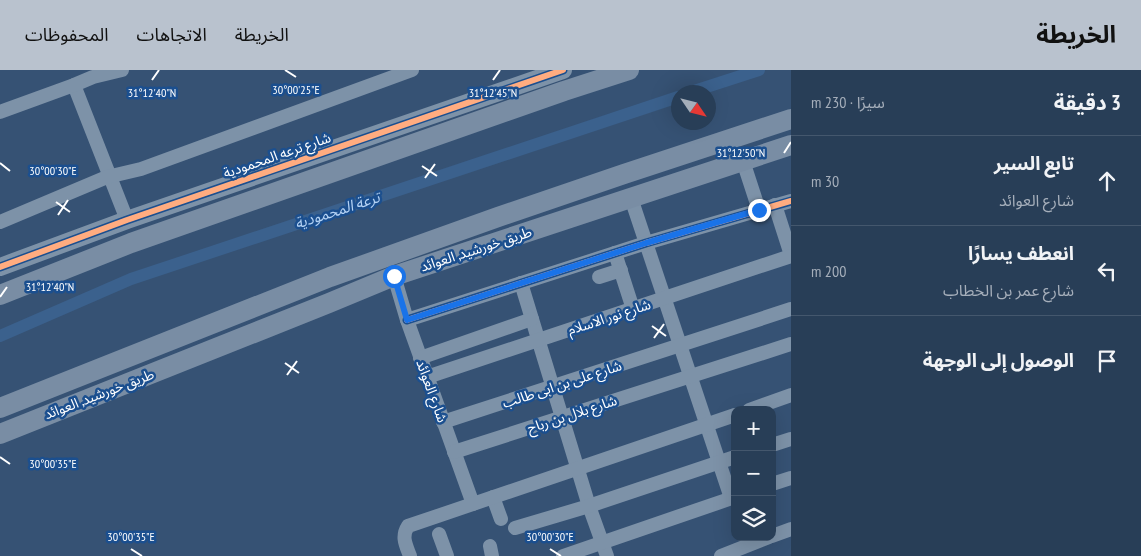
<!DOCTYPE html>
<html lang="ar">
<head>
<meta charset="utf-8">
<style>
  :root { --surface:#283e57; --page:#344961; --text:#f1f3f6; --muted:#a5aeba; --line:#44576d; --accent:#b9c2ce }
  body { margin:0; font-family:"PT Sans Narrow","Noto Sans Arabic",sans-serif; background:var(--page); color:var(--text); direction:rtl }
  .controls { position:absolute; right:15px; bottom:15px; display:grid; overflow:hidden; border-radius:10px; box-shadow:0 5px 20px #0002 }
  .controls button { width:45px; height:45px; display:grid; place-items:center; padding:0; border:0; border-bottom:1px solid var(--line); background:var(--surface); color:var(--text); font:25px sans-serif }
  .compass { position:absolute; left:671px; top:15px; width:45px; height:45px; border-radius:50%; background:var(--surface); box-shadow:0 5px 20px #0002; rotate:125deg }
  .stop { position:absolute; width:15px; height:15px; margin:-11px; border:4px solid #1a73e8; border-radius:50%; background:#fff }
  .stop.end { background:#1a73e8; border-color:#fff; box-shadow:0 1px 5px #0008 }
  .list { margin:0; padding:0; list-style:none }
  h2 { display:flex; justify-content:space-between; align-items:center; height:65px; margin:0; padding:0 20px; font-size:21px }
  h2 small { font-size:16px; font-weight:400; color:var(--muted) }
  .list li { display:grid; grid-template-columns:32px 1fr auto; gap:15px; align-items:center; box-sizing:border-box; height:90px; padding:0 20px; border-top:1px solid var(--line) }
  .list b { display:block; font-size:19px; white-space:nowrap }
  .list p { margin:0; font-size:16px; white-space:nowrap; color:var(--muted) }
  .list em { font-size:16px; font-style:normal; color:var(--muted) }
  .icon { flex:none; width:28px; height:28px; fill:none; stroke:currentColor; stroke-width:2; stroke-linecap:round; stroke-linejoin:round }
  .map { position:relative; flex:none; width:791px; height:486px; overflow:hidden; direction:ltr }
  header { display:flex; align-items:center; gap:30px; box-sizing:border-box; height:70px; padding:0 25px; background:var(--accent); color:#111 }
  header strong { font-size:24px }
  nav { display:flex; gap:28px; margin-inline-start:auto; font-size:18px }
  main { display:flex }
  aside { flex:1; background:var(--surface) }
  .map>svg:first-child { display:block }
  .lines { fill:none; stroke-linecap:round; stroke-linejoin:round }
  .canal { stroke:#3b618d; stroke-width:12 }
  .minor { stroke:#7d92a8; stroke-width:14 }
  .tertiary { stroke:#7d92a8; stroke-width:18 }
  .secondary { stroke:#798da4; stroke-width:20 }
  .cycleway-casing { stroke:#1b4f8f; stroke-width:9 }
  .cycleway { stroke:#ffac80; stroke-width:6 }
  .route { stroke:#1a73e8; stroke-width:6 }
  .ticks { fill:none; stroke:#fff; stroke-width:2 }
  .labels { text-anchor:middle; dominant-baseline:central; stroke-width:5; stroke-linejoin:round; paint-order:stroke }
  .street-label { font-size:14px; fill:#fff; stroke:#1b4f8f }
  .water-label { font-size:15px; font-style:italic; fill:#b5d3f5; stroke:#1b4f8f }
  .ticks-label { font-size:12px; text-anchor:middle; fill:#fff; stroke:#1b4f8f; stroke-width:5; stroke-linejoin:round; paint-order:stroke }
</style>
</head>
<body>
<header>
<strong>الخريطة</strong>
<nav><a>الخريطة</a><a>الاتجاهات</a><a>المحفوظات</a></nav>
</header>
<main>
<aside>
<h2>3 دقيقة<small>سيرًا · 230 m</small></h2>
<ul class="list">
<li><svg class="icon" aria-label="ahead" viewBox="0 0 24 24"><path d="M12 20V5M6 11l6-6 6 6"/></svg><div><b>تابع السير</b><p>شارع العوائد</p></div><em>30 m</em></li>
<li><svg class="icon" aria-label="left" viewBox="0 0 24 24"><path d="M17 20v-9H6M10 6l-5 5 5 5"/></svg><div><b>انعطف يسارًا</b><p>شارع عمر بن الخطاب</p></div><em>200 m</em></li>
<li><svg class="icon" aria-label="arrive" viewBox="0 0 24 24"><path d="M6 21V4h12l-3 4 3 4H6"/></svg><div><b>الوصول إلى الوجهة</b></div></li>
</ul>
</aside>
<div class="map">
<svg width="791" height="486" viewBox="0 0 791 486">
  <rect width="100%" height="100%" fill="#365274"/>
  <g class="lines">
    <!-- canal -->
    <g class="canal">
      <path d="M691,22L759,0"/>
      <path d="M0,266L131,209L678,27"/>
    </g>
    <!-- minor -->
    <g class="minor">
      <path d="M74,15L127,150"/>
      <path d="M0,42L74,15L93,7L122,0"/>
      <path d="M743,91L759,140"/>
      <path d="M631,128L731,428"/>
      <path d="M775,135L791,185"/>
      <path d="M0,152L107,107L141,99L412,0"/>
      <path d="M615,183L633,239"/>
      <path d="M394,206L407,250L473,434"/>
      <path d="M599,207L621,200"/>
      <path d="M521,213L589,436L607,486"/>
      <path d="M407,250L646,173L791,131"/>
      <path d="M420,288L532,249"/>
      <path d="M427,307L791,186"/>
      <path d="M749,340L791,325"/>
      <path d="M443,352L791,239"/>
      <path d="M772,375L791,369"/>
      <path d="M454,382L791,274"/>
      <path d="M772,414L791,408"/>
      <path d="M493,427L501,449"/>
      <path d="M515,458L589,436L735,387"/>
      <path d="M439,464L447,486"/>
      <path d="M772,466L791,459"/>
      <path d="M490,476L492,486"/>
      <path d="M410,486C406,475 401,467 408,456L735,345"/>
      <path d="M563,486L735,427"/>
      <path d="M721,486L769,467"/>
    </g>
    <!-- tertiary -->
    <path class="tertiary" d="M0,197L127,150L563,0"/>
    <!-- secondary -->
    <g class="secondary">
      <path d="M0,225L131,173L564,21L629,0"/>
      <path d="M0,338L330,207L498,147L624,104L791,49"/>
      <path d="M0,364L329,233L394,206L791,75"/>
    </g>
    <!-- cycleway casing -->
    <g class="cycleway-casing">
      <g id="cycleway">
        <path d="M0,197L127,150L563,0"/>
        <path d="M407,250L646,173L791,131"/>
      </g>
    </g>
    <!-- cycleway -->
    <use href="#cycleway" class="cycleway"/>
  </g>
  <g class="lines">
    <!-- route -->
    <path class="route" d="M394,206L407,250L646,173L759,140"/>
  </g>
  <!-- ticks -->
  <path class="ticks" d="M285,0L296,7M152,10L159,0M493,10L500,0M784,83L791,72M0,93L10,101M422,96L437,106M425,108L435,94M56,132L70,142M58,145L68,130M0,227L7,217M652,256L666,266M654,268L664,254M285,293L299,303M287,305L297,291M0,387L10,394M131,479L142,486M550,479L561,486"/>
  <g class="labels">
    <!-- street labels -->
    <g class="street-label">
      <text transform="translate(277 85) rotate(-19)">شارع ترعه المحمودية</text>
      <text transform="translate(476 179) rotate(-18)">طريق خورشيد, العوائد</text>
      <text transform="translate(609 247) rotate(-18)">شارع نور الاسلام</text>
      <text transform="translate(562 314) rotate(-18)">شارع على بن ابى طالب</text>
      <text transform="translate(432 321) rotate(70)">شارع العوائد</text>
      <text transform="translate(99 324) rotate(-21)">طريق خورشيد, العوائد</text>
      <text transform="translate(572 344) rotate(-18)">شارع بلال بن رباح</text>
    </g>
    <!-- water labels -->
    <g class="water-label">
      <text transform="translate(337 140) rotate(-18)">ترعة المحمودية</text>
    </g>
  </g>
  <g class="ticks-label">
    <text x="296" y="24">30°00'25"E</text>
    <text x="152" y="27">31°12'40"N</text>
    <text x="493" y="27">31°12'45"N</text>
    <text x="741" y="87">31°12'50"N</text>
    <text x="53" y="105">30°00'30"E</text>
    <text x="50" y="221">31°12'40"N</text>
    <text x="53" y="398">30°00'35"E</text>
    <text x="131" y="471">30°00'35"E</text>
    <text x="550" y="471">30°00'30"E</text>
  </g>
</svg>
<div class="controls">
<button>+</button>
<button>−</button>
<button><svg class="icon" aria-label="layers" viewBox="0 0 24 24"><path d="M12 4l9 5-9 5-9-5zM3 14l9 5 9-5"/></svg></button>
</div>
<svg class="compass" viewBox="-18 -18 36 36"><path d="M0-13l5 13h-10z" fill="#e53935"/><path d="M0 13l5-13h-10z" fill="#a5aeba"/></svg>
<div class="stop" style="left:394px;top:206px"></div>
<div class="stop end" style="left:759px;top:140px"></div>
</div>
</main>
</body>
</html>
